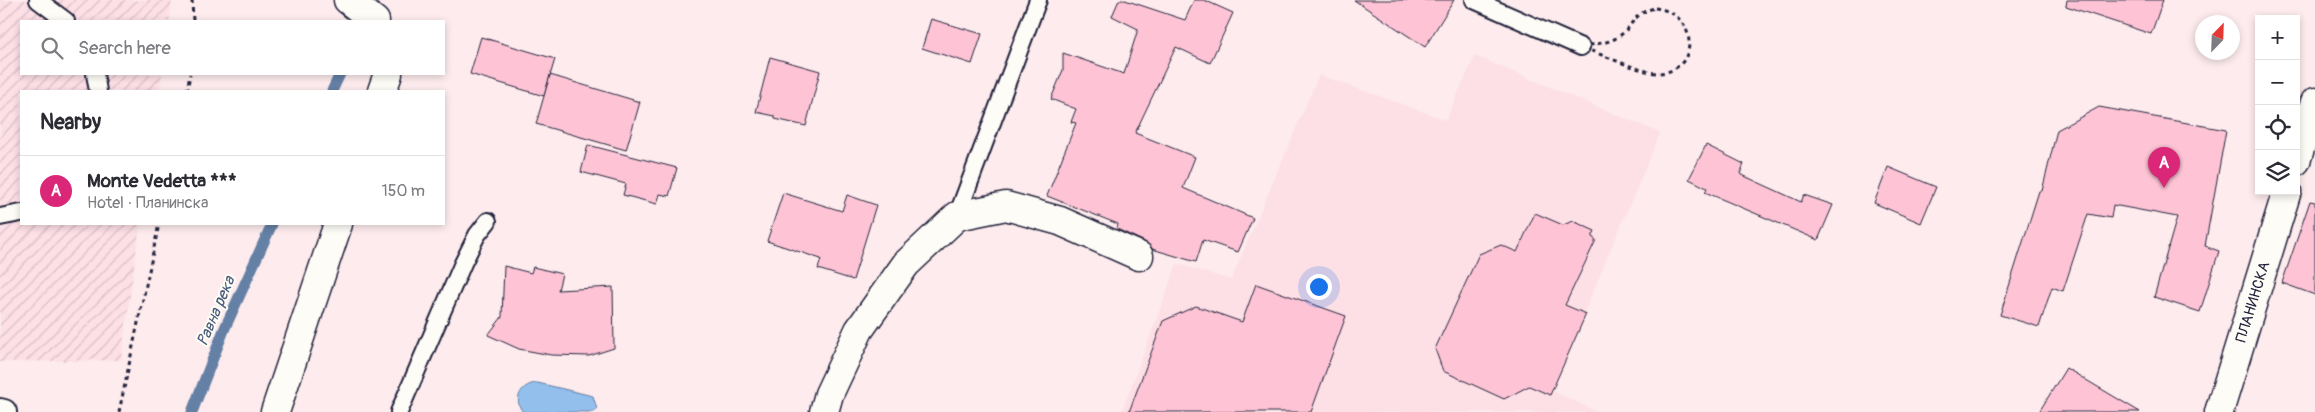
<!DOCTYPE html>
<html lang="en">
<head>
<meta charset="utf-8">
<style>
  :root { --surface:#fff; --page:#f2f2f3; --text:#2b2b33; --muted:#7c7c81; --line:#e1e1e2; --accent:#db2777 }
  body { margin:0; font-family:Pangolin,sans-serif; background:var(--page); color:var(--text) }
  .controls { position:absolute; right:15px; top:15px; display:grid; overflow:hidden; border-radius:0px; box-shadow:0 2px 8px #0003 }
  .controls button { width:45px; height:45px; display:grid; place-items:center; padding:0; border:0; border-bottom:1px solid var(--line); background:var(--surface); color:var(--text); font:25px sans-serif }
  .compass { position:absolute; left:2195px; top:15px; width:45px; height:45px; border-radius:50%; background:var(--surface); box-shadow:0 2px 8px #0003; rotate:23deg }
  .you { position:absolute; left:1318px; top:286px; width:18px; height:18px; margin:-12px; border:4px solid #fff; border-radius:50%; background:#1a73e8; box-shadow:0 0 0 8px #1a73e833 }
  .badge { display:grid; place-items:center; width:32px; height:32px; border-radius:50%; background:var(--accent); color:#fff; font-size:16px; font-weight:700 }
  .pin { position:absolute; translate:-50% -41px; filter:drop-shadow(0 1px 2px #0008) }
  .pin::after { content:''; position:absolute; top:26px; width:18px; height:15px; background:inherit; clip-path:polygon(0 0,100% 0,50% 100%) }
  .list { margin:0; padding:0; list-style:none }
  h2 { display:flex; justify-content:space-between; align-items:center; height:65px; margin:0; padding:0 20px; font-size:21px }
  h2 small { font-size:16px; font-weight:400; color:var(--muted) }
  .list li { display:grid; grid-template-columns:32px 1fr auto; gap:15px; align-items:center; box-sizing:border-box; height:70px; padding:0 20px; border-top:1px solid var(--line) }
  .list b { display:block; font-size:19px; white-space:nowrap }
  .list p { margin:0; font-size:16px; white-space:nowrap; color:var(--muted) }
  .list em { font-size:16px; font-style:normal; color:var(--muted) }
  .icon { flex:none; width:28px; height:28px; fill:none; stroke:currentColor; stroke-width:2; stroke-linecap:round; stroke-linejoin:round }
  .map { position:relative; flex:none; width:2315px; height:412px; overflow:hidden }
  .search { position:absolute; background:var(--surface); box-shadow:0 2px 8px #0003; left:20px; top:20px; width:425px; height:55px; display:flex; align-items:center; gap:12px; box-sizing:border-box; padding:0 18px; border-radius:0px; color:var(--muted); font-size:19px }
  .panel { position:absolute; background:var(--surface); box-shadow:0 2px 8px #0003; left:20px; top:90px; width:425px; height:135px; border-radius:0px }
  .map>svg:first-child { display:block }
  .built { fill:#fddfe6 }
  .industrial { fill:url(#industrial-furrows) }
  .water { fill:#92bfec; stroke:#6580a5 }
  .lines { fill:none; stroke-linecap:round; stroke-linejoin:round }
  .stream { stroke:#6580a5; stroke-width:11 }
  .building { fill:#fec4d6; stroke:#22223b }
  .service-casing { stroke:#22223b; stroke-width:20 }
  .pedestrian-casing { stroke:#22223b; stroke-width:28 }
  .minor-casing { stroke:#22223b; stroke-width:31 }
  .path { stroke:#22223b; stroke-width:3; stroke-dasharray:4 4; stroke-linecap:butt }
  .service { stroke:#fdfcf7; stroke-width:16 }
  .pedestrian { stroke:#fdfcf7; stroke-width:24 }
  .minor { stroke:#fdfcf7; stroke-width:28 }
  .labels { text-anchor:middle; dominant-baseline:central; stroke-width:4; stroke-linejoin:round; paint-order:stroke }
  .street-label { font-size:15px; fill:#22223b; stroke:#fdfcf7 }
  .water-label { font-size:16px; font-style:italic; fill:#495979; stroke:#fdfcf7 }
</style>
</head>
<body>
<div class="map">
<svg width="2315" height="412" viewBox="0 0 2315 412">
  <defs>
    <pattern id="industrial-furrows" width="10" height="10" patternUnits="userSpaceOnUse" patternTransform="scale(1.25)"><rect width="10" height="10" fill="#fddfe6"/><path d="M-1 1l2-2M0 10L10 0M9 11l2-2" fill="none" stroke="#d9bfc6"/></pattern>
  </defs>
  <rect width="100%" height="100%" fill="#fdebed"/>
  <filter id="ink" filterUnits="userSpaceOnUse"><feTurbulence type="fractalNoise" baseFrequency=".02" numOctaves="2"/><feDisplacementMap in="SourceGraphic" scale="10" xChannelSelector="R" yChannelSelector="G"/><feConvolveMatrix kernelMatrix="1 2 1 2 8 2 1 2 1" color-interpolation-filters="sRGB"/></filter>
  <g filter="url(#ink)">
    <!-- built -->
    <path class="built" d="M1475,56L1660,133L1551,390L1597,412H1122L1177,264L1231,280L1319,75L1446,120Z"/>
    <!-- industrial -->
    <path class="industrial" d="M0,0H172L169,21H21V74H162L159,91H21V224H140L121,360L0,362Z"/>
    <!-- water -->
    <path class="water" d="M538,383L593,396L597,409L592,412H523C512,399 522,383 538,383Z"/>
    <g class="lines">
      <!-- stream -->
      <g class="stream">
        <path d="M332,91L340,74"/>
        <path d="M192,412L224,330L272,224"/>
      </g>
    </g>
    <!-- building -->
    <g class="building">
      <path d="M1119,0H1125L1185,20L1194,0H1204L1233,13L1210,63L1176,47L1135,133L1195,157L1183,188L1253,218L1238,252L1203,240L1196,262L1152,249L1145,242L1117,229L1118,224L1047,196L1076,123L1071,122L1076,109L1051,99L1063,70V53L1124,74L1138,29L1112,16Z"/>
      <path d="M1354,0H1454L1425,47Z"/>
      <path d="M2067,0H2163L2151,34L2066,6Z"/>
      <path d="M931,19L982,34L972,64L922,48Z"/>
      <path d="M481,37L555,59L544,96L470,74Z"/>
      <path d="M770,57L820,71L806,126L775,119V116L756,112Z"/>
      <path d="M550,75L640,102L626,150L536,124Z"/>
      <path d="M2099,107L2226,130L2205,246L2219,251L2200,312L2154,297L2177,217L2113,205L2111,218L2088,214L2063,291L2052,287L2039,327L2000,315L2039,191H2042L2057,130Z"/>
      <path d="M588,145L677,168L669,196L660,194L657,204L623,195L626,184L581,172Z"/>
      <path d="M1706,145L1744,164L1740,174L1801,202L1804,195L1833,205L1818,240L1705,192L1707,188L1689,179Z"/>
      <path d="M1888,167L1936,187L1921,223L1874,203Z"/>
      <path d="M783,193L842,211L847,195L876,205L853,280L818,269L821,259L767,241Z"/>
      <path d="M2310,201L2315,202V295L2282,283Z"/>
      <path d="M1535,213L1563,225L1573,221L1595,231L1592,237L1596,240L1565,305L1586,314L1550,395L1529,386L1504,399L1443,371L1435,349L1479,254L1501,245L1517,252Z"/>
      <path d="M504,266L531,273L533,267L562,274L558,290L613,287L614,348L589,356L551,355L519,349L488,335L502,317Z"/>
      <path d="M1256,284L1346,316L1311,412H1129L1163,321L1196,306L1242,322Z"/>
      <path d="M2066,368L2140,412H2039Z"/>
    </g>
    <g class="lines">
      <!-- service casing -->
      <g class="service-casing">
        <g id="service">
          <path d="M38,0L66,21"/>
          <path d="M1474,0L1581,47"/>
          <path d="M95,74L98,91"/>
          <path d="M957,216L1038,0"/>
          <path d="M0,217L21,213"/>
          <path d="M399,412L463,263L477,235L488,221"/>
        </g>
      </g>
      <!-- pedestrian casing -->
      <g class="pedestrian-casing">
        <path id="pedestrian" d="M0,411L4,412"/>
      </g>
      <!-- minor casing -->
      <g class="minor-casing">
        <g id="minor">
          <path d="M348,0L375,21"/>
          <path d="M382,91L388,74"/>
          <path d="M2296,161L2315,102"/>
          <path d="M275,412L338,224"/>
          <path d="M824,412L829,394L859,330L906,264L957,216L1006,206L1060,221L1139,256"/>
          <path d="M2219,412L2287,191"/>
        </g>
      </g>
      <!-- path -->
      <g class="path">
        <path d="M192,0L193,21"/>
        <path d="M1655,8C1700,13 1700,73 1657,73C1643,73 1598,53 1581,47C1591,44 1607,44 1616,38C1634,28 1630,14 1655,8Z"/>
        <path d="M187,91L190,74"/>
        <path d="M119,412L159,224"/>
      </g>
      <!-- service -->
      <use href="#service" class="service"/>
      <!-- pedestrian -->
      <use href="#pedestrian" class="pedestrian"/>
      <!-- minor -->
      <use href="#minor" class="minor"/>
    </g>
  </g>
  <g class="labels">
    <!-- street labels -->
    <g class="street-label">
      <text transform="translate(2253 302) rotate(-73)">ПЛАНИНСКА</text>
    </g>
    <!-- water labels -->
    <g class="water-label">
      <text transform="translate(216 311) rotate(-67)">Равна река</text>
    </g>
  </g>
</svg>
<div class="controls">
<button>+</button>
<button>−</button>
<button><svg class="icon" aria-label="locate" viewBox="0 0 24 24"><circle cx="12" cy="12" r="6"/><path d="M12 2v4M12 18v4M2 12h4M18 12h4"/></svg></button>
<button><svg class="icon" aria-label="layers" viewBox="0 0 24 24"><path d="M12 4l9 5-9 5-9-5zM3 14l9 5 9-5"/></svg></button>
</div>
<svg class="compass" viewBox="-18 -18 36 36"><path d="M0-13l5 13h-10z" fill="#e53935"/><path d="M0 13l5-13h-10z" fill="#7c7c81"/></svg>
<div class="you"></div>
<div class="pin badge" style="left:2164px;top:188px">A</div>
<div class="search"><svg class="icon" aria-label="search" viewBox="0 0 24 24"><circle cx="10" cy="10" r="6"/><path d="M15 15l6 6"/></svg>Search here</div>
<section class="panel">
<h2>Nearby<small></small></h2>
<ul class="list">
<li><span class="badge">A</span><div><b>Monte Vedetta ***</b><p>Hotel · Планинска</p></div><em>150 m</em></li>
</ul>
</section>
</div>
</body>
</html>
